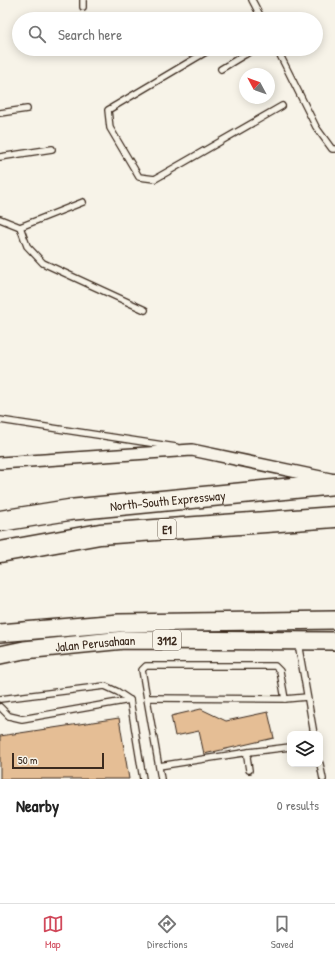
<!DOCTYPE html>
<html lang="en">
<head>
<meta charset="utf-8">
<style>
  :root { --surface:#fff; --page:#f6f6f6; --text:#222; --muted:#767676; --line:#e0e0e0; --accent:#d1495b }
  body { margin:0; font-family:"Patrick Hand",sans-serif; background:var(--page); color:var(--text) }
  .controls { position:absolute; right:12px; bottom:12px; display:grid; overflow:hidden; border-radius:8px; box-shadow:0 2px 10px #0003 }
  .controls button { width:36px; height:36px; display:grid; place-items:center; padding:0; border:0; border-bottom:1px solid var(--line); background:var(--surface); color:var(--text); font:20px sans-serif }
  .compass { position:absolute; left:239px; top:68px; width:36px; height:36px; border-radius:50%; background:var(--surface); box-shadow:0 2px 10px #0003; rotate:311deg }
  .scale { position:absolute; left:12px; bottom:10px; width:92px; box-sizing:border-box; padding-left:4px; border:2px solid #3b2a1e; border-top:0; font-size:11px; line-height:14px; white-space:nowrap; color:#3b2a1e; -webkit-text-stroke:3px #f7f3e8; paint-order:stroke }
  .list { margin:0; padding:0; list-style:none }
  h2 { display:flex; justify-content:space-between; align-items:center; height:52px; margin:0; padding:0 16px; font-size:17px }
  h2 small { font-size:13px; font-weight:400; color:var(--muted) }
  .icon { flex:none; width:22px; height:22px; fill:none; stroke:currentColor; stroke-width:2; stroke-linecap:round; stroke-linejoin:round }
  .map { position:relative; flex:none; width:335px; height:779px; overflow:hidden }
  .search { position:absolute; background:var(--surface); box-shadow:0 2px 10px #0003; left:12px; right:12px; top:12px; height:44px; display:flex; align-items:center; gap:10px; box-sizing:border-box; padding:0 14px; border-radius:22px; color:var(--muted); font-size:15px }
  .sheet { height:124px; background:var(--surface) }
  nav { display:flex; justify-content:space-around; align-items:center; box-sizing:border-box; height:56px; border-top:1px solid var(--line); background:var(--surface); font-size:11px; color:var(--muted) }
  nav a { display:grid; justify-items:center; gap:2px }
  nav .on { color:var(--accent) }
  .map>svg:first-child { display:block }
  .building { fill:#e5be95; stroke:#3b2a1e }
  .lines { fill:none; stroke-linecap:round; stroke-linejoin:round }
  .service-casing { stroke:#3b2a1e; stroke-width:8 }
  .minor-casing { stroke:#3b2a1e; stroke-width:14 }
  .primary-casing { stroke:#3b2a1e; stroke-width:20 }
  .motorway-casing { stroke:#3b2a1e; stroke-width:23 }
  .service { stroke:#f7f3e8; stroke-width:5.5 }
  .minor { stroke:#f7f3e8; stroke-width:11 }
  .primary { stroke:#f7f3e8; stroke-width:17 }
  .motorway { stroke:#f7f3e8; stroke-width:20 }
  .labels { text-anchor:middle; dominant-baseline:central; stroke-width:3.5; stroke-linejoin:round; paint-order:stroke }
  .shield { fill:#f7f3e8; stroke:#73665b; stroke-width:1 }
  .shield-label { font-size:12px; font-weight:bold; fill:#3b2a1e }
  .street-label { font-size:13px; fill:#3b2a1e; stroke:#f7f3e8 }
</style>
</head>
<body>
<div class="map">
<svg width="335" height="779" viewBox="0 0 335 779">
  <rect width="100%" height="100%" fill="#f7f3e8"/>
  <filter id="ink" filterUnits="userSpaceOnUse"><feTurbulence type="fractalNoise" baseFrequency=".025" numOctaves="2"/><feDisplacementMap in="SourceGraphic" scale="8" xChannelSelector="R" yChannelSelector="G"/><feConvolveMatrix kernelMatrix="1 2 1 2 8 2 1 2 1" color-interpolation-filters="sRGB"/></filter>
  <g filter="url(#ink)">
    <!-- building -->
    <g class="building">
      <path d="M201,709L226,721L268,712L274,738L204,754L199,731L175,736L171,716Z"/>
      <path d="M119,718L129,779H0V736Z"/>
    </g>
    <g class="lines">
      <!-- service casing -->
      <g class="service-casing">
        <g id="service">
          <path d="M252,0L262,19"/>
          <path d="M83,7V0"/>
          <path d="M211,49L108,110L110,128L139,177L155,179L282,106"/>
          <path d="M238,49L246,54"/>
          <path d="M277,49L316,127L332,149H335"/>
          <path d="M221,69L254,49"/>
          <path d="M0,113L27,109"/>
          <path d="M0,157L52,149"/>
          <path d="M0,219L20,227L83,202"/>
          <path d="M20,227L27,246L43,263L145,310"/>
          <path d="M0,420L176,447"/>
          <path d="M298,643L314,734"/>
          <path d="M147,698L285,699L307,697"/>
          <path d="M0,699L105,686L118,692L130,700L143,779"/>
          <path d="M0,707L9,716L22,719L130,700"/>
          <path d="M249,752L247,757L249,770"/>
          <path d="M320,764L323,779"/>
          <path d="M159,766L249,752L290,747"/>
          <path d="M161,779L142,670L146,666H275L280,671L285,699"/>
        </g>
      </g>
      <!-- minor casing -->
      <g class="minor-casing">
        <path id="minor" d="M0,463L192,450L330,479"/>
      </g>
      <!-- primary casing -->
      <g class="primary-casing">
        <g id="primary">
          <path d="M0,633L119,623L335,620"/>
          <path id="s1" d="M0,655L24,650L124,640L335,641"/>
        </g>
      </g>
      <!-- motorway casing -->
      <g class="motorway-casing">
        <g id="motorway">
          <path id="s2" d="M0,521L69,510L335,484"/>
          <path d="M0,552L100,534L335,517"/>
        </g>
      </g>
      <!-- service -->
      <use href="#service" class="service"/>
      <!-- minor -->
      <use href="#minor" class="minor"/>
      <!-- primary -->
      <use href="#primary" class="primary"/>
      <!-- motorway -->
      <use href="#motorway" class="motorway"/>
    </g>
  </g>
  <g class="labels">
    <!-- shield labels -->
    <g class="shield">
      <rect x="158" y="519" width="18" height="20" rx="3"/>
      <rect x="153" y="630" width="28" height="20" rx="3"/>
    </g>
    <g class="shield-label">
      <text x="167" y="529">E1</text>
      <text x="167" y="640">3112</text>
    </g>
    <!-- street labels -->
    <g class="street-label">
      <text stroke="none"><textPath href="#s2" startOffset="169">North–South Expressway</textPath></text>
      <text stroke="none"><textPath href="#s1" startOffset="96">Jalan Perusahaan</textPath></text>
    </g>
  </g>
</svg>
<div class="controls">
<button><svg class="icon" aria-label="layers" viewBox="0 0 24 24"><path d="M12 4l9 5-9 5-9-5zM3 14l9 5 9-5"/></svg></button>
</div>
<svg class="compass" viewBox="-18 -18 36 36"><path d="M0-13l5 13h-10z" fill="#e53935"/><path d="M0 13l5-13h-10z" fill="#767676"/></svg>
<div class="scale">50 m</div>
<div class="search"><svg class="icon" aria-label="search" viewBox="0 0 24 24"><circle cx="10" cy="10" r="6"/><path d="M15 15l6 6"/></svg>Search here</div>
</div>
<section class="sheet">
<h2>Nearby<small>0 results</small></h2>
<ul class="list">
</ul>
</section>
<nav>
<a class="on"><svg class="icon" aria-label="map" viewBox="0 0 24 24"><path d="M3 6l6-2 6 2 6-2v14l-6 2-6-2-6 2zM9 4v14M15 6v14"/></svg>Map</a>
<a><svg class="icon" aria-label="directions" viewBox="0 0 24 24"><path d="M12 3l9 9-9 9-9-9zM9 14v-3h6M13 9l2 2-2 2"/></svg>Directions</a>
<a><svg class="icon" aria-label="saved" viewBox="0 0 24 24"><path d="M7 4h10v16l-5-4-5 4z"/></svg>Saved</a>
</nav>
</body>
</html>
